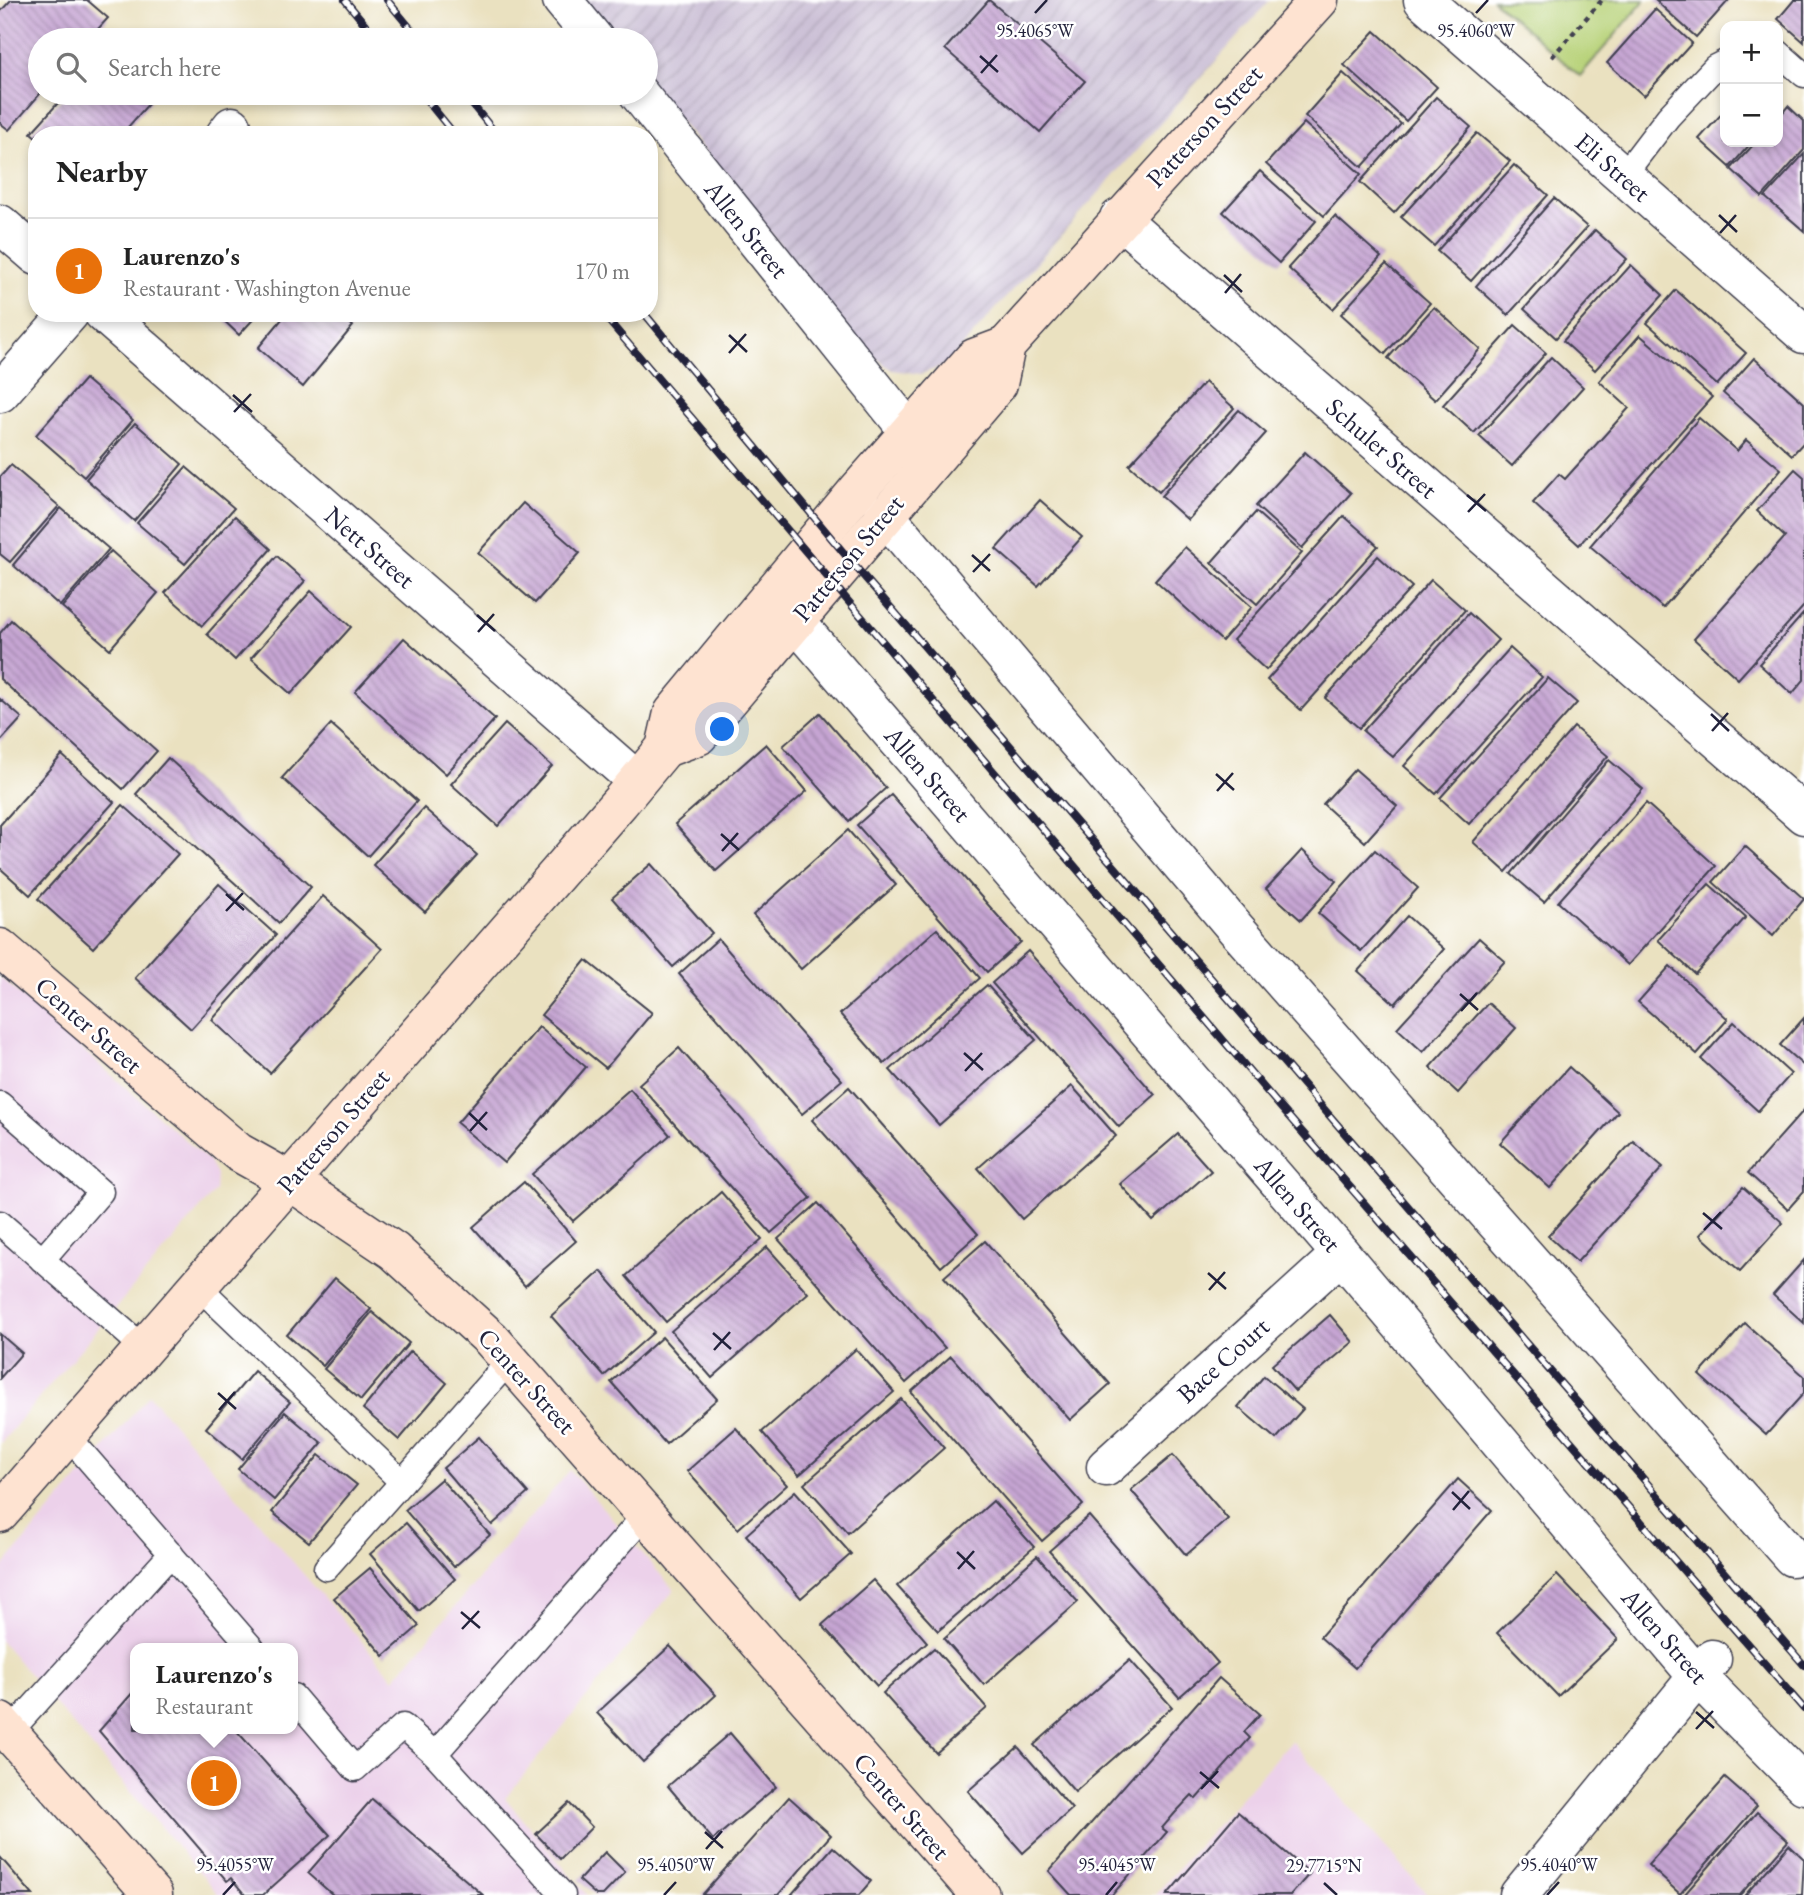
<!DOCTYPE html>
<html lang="en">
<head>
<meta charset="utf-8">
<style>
  :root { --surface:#fff; --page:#f6f6f6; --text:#222; --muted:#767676; --line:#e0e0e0; --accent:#b5179e }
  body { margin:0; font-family:"EB Garamond",serif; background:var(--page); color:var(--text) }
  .controls { position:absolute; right:21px; top:21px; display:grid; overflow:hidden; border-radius:14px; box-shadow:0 4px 10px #0003 }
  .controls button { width:63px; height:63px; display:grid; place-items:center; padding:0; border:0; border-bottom:2px solid var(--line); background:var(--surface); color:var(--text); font:35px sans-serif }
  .you { position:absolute; left:723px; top:730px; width:24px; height:24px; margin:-18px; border:5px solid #fff; border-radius:50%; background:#1a73e8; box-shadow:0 0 0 10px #1a73e833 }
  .badge { display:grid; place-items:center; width:46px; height:46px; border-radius:50%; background:var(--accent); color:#fff; font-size:23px; font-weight:700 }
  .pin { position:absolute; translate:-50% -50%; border:4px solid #fff; box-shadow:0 2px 7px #0006 }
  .popup { position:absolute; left:130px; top:1643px; width:168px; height:91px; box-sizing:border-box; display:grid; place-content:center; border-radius:14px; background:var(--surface); filter:drop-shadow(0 2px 5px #0005); font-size:23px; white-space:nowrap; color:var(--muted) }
  .popup b { font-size:26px; color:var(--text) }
  .popup::after { content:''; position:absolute; left:50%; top:100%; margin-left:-14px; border:14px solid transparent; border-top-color:var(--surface) }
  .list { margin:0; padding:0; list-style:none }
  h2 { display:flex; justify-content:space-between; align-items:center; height:91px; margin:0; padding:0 28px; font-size:30px }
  h2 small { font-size:23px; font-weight:400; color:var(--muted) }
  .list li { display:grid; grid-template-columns:46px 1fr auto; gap:21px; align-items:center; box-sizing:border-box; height:105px; padding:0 28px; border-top:2px solid var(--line) }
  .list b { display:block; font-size:26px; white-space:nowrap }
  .list p { margin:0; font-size:23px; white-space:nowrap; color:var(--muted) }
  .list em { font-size:23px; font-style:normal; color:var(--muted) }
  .icon { flex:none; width:38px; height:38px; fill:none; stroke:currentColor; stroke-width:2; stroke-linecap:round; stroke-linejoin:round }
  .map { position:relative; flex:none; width:1804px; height:1895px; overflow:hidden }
  .search { position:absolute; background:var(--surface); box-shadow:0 4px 10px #0003; left:28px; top:28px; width:630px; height:77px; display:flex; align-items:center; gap:18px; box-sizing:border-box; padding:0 24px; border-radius:38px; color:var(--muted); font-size:26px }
  .panel { position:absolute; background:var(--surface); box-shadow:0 4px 10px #0003; left:28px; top:126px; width:630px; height:196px; border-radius:28px }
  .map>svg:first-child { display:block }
  .built { fill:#ecd1ea; fill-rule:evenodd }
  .industrial { fill:url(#industrial-furrows) }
  .park { fill:#b7d278; stroke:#6c7a5a; stroke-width:2 }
  .building { fill:url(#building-back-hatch) }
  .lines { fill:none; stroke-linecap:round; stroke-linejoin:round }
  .lane-casing { stroke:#403f4f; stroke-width:27 }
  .street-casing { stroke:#403f4f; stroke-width:41 }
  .secondary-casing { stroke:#403f4f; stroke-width:41 }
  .path { stroke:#403f4f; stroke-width:4.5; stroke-dasharray:5 5; stroke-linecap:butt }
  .lane { stroke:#fff; stroke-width:24 }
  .street { stroke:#fff; stroke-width:38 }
  .secondary { stroke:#fee3d1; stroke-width:38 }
  .rail-casing { stroke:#22223b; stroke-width:8 }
  .rail { stroke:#fff; stroke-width:5; stroke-dasharray:16; stroke-linecap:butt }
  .ticks { fill:none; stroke:#22223b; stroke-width:2.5 }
  .labels { text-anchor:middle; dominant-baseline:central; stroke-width:5; stroke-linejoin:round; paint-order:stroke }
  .street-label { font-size:26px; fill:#22223b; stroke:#fff }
  .ticks-label { font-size:18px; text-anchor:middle; fill:#22223b; stroke:#fff; stroke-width:5; stroke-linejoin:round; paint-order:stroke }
</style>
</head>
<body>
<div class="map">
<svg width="1804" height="1895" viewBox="0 0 1804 1895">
  <defs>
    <pattern id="industrial-furrows" width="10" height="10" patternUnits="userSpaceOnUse" patternTransform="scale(1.75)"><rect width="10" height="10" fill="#cbbfd5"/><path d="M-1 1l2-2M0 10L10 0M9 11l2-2" fill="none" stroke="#aea4b8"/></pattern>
    <pattern id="building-back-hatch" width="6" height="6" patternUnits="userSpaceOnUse" patternTransform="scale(1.75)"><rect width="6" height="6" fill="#c6a5d3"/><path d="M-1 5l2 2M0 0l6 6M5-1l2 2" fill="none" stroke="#a086ac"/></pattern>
  </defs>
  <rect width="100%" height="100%" fill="#fff"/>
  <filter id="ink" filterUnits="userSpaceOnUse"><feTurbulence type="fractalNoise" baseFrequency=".0143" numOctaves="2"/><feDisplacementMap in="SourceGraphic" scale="14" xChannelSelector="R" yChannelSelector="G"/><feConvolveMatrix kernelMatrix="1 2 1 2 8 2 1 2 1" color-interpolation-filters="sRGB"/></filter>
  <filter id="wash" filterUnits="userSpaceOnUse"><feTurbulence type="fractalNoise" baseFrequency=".00686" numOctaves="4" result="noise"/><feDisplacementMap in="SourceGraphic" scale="28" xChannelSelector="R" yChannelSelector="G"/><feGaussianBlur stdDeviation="1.57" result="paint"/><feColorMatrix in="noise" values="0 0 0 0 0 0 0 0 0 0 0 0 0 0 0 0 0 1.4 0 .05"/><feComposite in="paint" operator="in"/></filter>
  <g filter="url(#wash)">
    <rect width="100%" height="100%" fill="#eae1c0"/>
    <!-- built -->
    <g class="built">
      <path d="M0,977L208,1160L216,1175L215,1191L0,1444Z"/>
      <path d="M149,1395L394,1679L570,1470L674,1590L505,1798L587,1895H219L0,1640V1570ZM135,1648H293V1729H135Z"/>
      <path d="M1291,1741L1428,1895H1155Z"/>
    </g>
    <!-- industrial -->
    <path class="industrial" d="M582,0H1270L946,365L921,374L892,370L865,350L646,80V40H614Z"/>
    <!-- park -->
    <path class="park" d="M1493,0H1645L1580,76Z"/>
    <g id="blocks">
      <!-- building -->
      <g class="building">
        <path d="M11,0H87L108,18L88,40H40V94L9,130L0,123V12Z"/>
        <path d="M989,0L1085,81L1040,132L945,49Z"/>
        <path d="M1655,0H1729L1696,37Z"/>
        <path d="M1794,0H1804V42L1778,19Z"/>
        <path d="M1655,9L1692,43L1644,96L1607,63Z"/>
        <path d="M1375,31L1437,87L1406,121L1344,65Z"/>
        <path d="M1343,73L1401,124L1362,167L1305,116Z"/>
        <path d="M67,93H141L151,101L121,135H37V138L31,133Z"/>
        <path d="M1436,97L1471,127L1394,213L1360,182Z"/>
        <path d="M1788,106L1804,121V150L1762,197L1731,169L1756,142H1778V118Z"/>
        <path d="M1725,110V142H1752L1730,167L1699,139Z"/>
        <path d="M1304,123L1361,174L1324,216L1266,164Z"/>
        <path d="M1477,133L1510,161L1434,246L1401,217Z"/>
        <path d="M1804,154V231L1765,197Z"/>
        <path d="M1514,165L1548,195L1471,281L1437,251Z"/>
        <path d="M1260,171L1316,221L1279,263L1223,212Z"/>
        <path d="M1554,198L1587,227L1508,315L1476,286Z"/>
        <path d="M1335,216L1381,257L1333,309L1288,268Z"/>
        <path d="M1595,230L1627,259L1556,338L1524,309Z"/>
        <path d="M1386,264L1430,303L1385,354L1341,314Z"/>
        <path d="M1631,265L1663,295L1595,370L1563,341Z"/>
        <path d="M1676,290L1746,353L1717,385L1647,323Z"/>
        <path d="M1434,307L1480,349L1435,400L1388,358Z"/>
        <path d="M216,313H259L239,335Z"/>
        <path d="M287,313H338L353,326L303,387L258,348Z"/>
        <path d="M1515,325L1546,353L1474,433L1443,405Z"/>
        <path d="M1640,335L1712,397L1579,545L1533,503L1559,474L1565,479L1629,408L1599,381Z"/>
        <path d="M1551,357L1583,387L1512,466L1479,436Z"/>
        <path d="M1754,358L1804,403V442L1792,455L1723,393Z"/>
        <path d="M85,379L133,420L84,477L36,435Z"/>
        <path d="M1205,382L1234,408L1159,492L1129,465Z"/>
        <path d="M1239,410L1266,433L1188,520L1161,496Z"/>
        <path d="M1699,418L1737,451L1746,440L1781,469L1663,608L1590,546Z"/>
        <path d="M135,423L182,464L134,521L86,479Z"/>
        <path d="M1305,452L1351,493L1302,548L1256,506Z"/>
        <path d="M11,465L59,506L10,562L0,554V477Z"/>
        <path d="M186,467L234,508L185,564L137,523Z"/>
        <path d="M1795,469L1804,477V606L1738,679L1694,639L1785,537L1757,511Z"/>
        <path d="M1040,500L1082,537L1038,586L996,549Z"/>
        <path d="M523,503L580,553L535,603L478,553Z"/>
        <path d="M61,508L109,549L60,606L13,565Z"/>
        <path d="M1256,512L1302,553L1257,604L1211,563Z"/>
        <path d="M235,516L271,549L202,626L165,593Z"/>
        <path d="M1344,516L1378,546L1266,670L1233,640Z"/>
        <path d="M1185,547L1252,607L1222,641L1155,580Z"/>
        <path d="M111,551L158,593L110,649L62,607Z"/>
        <path d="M277,556L305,581L235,660L207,634Z"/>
        <path d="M1378,556L1412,587L1301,710L1267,680Z"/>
        <path d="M1431,580L1465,610L1359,728L1325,698Z"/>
        <path d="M311,591L351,627L291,694L251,658Z"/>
        <path d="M1469,613L1498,640L1393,757L1363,731Z"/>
        <path d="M1804,613V680L1792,694L1759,664Z"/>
        <path d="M11,620L157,751L123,789L0,679V633Z"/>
        <path d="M404,638L495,719L446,774L355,692Z"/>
        <path d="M1510,648L1542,677L1436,794L1404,766Z"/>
        <path d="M1548,678L1577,703L1469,824L1440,798Z"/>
        <path d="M0,699L22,718L0,742Z"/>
        <path d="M820,713L886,788L849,821L783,746Z"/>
        <path d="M331,724L417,801L368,856L282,778Z"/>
        <path d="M505,724L552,766L498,826L451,784Z"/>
        <path d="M1574,727L1608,756L1506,872L1473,842Z"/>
        <path d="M766,744L807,791L716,871L675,824Z"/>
        <path d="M62,755L114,802L30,895L0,868V825Z"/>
        <path d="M168,758L311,887L279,923L136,794Z"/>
        <path d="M1609,760L1643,789L1544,902L1511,874Z"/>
        <path d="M1355,769L1397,806L1365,842L1323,804Z"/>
        <path d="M891,795L1021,942L987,972L857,825Z"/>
        <path d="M1646,803L1716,866L1628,965L1558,902Z"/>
        <path d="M123,805L178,854L93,948L38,899Z"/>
        <path d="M424,808L477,855L425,912L373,865Z"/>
        <path d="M848,830L896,885L801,969L753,915Z"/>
        <path d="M1745,846L1804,899L1773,936L1713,882Z"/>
        <path d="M1302,850L1336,881L1301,920L1266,889Z"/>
        <path d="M1375,850L1418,888L1361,951L1318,913Z"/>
        <path d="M651,864L712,933L673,967L612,898Z"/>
        <path d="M219,884L276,935L191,1029L135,978Z"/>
        <path d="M1709,884L1746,917L1695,974L1658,940Z"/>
        <path d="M323,896L382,949L270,1073L212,1020Z"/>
        <path d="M1407,916L1444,949L1395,1004L1358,971Z"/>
        <path d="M937,929L980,978L884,1064L840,1014Z"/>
        <path d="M1479,938L1505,961L1423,1052L1397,1028Z"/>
        <path d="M718,939L842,1080L802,1114L679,974Z"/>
        <path d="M1028,951L1155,1095L1119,1127L992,983Z"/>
        <path d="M586,960L652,1013L606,1068L541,1015Z"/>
        <path d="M1670,966L1728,1019L1697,1054L1638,1002Z"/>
        <path d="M987,985L1036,1040L939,1125L890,1070Z"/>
        <path d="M1488,1003L1516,1028L1458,1093L1430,1067Z"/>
        <path d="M1804,1018V1066L1780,1045Z"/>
        <path d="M1734,1022L1791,1074L1758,1111L1701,1059Z"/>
        <path d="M539,1027L586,1067L504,1163L457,1123Z"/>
        <path d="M679,1048L811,1198L771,1233L639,1084Z"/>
        <path d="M1569,1067L1618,1112L1550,1188L1500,1143Z"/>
        <path d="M1072,1086L1116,1136L1022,1219L978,1168Z"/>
        <path d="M849,1087L978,1234L941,1267L812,1120Z"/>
        <path d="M630,1089L670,1135L573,1221L532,1174Z"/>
        <path d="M1804,1110V1191L1788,1209L1748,1173Z"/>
        <path d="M1178,1134L1211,1171L1153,1221L1120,1184Z"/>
        <path d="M1633,1141L1663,1167L1577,1262L1548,1236Z"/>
        <path d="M524,1182L576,1241L525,1286L473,1227Z"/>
        <path d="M1743,1187L1783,1223L1740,1271L1700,1235Z"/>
        <path d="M721,1192L762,1239L666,1322L626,1276Z"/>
        <path d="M818,1203L945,1348L906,1383L778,1239Z"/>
        <path d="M985,1241L1110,1384L1070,1420L944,1277Z"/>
        <path d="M767,1247L808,1293L712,1378L671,1331Z"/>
        <path d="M1804,1260V1323L1773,1295Z"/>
        <path d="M601,1271L654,1332L604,1376L551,1316Z"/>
        <path d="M335,1278L371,1309L323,1366L287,1335Z"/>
        <path d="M372,1312L409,1343L361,1400L324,1369Z"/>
        <path d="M1330,1315L1353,1342L1295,1391L1272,1365Z"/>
        <path d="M1745,1323L1804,1376V1393L1766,1435L1699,1375Z"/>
        <path d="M0,1334L22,1353L0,1378Z"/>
        <path d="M662,1337L717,1399L666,1444L611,1382Z"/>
        <path d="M856,1349L894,1392L799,1475L762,1432Z"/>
        <path d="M410,1351L447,1383L399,1440L363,1409Z"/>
        <path d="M951,1356L1083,1505L1042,1541L911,1392Z"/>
        <path d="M254,1371L290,1402L242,1459L206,1428Z"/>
        <path d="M1264,1376L1303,1409L1276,1439L1238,1407Z"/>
        <path d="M901,1399L944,1448L848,1533L804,1484Z"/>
        <path d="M285,1412L322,1443L274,1500L238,1469Z"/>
        <path d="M736,1428L787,1485L738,1529L687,1471Z"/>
        <path d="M479,1437L528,1493L492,1525L443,1468Z"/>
        <path d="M319,1455L357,1485L309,1542L272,1512Z"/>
        <path d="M1173,1455L1228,1519L1186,1555L1131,1490Z"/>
        <path d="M441,1479L490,1535L454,1567L405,1510Z"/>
        <path d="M1458,1479L1492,1510L1355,1668L1320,1637Z"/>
        <path d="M795,1491L851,1554L801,1598L746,1535Z"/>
        <path d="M993,1501L1034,1547L938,1631L897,1586Z"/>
        <path d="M1089,1516L1218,1663L1179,1697L1049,1551Z"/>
        <path d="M406,1523L455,1579L419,1611L370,1554Z"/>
        <path d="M1037,1556L1078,1602L984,1685L944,1639Z"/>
        <path d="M370,1568L419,1626L384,1656L334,1598Z"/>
        <path d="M1557,1575L1618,1639L1558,1696L1497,1633Z"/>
        <path d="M873,1580L927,1642L877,1686L822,1625Z"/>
        <path d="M670,1646L716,1695L643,1762L597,1713Z"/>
        <path d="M934,1648L987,1708L936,1753L883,1693Z"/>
        <path d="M1130,1660L1172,1707L1075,1792L1034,1745Z"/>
        <path d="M1219,1678L1260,1714L1244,1732L1250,1738L1196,1799L1192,1795L1175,1813L1162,1828L1167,1832L1112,1895H1071L1049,1871Z"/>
        <path d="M135,1690V1729H235L330,1835L263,1895H245L231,1878L227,1881L99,1731Z"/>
        <path d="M730,1733L776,1787L713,1840L668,1786Z"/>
        <path d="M1018,1747L1072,1809L1023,1853L968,1791Z"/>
        <path d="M1725,1778L1757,1806L1680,1894L1648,1865Z"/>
        <path d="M789,1797L831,1835L778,1895H702Z"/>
        <path d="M372,1799L483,1895H333L308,1873Z"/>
        <path d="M569,1803L592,1827L560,1859L536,1834Z"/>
        <path d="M1238,1812L1310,1873L1291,1895H1167Z"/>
        <path d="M1757,1812L1788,1841L1740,1895H1684Z"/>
        <path d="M1789,1845L1804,1859L1802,1895H1745Z"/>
        <path d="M833,1847L871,1881L859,1895H791Z"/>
        <path d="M605,1852L625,1872L603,1895H596L579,1880Z"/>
        <path d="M0,1857L33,1895H0Z"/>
      </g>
    </g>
  </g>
  <g filter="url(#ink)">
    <use href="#blocks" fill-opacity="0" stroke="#403f4f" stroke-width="2"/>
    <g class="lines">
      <!-- lane casing -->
      <g class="lane-casing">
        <g id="lane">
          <path d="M1778,52L1804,75"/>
          <path d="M1623,176L1668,117L1715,67L1725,62"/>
          <path d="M0,1104L101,1192L42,1260"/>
          <path d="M0,1223L144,1348"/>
          <path d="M198,1286L402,1482"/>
          <path d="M68,1436L252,1648"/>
          <path d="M326,1568L510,1360"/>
          <path d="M293,1696L355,1769L403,1726L435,1754L646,1514"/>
          <path d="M10,1732L171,1554"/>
          <path d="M435,1754L563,1895"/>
        </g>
      </g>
      <!-- street casing -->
      <g class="street-casing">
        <g id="street">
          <path d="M562,0L595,40"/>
          <path d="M1423,0L1804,334"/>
          <path d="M638,93L909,431"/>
          <path d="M225,135L232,126"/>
          <path d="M1119,218L1804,815"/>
          <path d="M0,224L37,256"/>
          <path d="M103,313L637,781"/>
          <path d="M0,393L70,313"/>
          <path d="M884,514L1236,929L1792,1557"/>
          <path d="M795,621L1341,1254L1697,1676L1804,1785"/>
          <path d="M1106,1467L1341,1254"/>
          <path d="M1519,1895L1712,1659"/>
        </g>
      </g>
      <!-- secondary casing -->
      <g class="secondary-casing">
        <g id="secondary">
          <path d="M665,748L698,736L998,384L1006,346L1319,0"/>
          <path d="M0,948L238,1152L290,1181L394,1251L491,1339L980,1895"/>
          <path d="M0,1513L620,802L665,748L673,713L857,491L974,358L1006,346"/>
          <path d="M0,1722L153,1895"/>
        </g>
      </g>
      <!-- path -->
      <path class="path" d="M1552,57L1602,0"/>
      <!-- lane -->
      <use href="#lane" class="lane"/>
      <!-- street -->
      <use href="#street" class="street"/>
      <!-- secondary -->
      <use href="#secondary" class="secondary"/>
      <!-- rail casing -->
      <g class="rail-casing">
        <g id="rail">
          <path d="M345,0L378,40"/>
          <path d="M387,0L420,40"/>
          <path d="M421,93L455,135"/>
          <path d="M463,93L497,135"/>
          <path d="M602,313L1276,1102L1804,1709"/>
          <path d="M644,313L848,558L1804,1665"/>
        </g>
      </g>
      <!-- rail -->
      <use href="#rail" class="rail"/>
    </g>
  </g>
  <!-- ticks -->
  <path class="ticks" d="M1035,13L1047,0M1476,13L1488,0M980,56L998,72M981,73L997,55M1719,215L1737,232M1720,233L1736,215M1224,275L1242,292M1225,293L1241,274M729,335L747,352M729,353L746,334M233,395L252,412M234,412L251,394M1467,495L1486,511M1468,512L1485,494M972,555L990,571M973,572L990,554M477,615L495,631M478,632L494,614M1711,714L1729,731M1712,731L1728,713M1216,774L1234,790M1217,791L1233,773M721,834L739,850M722,851L738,833M226,894L244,910M226,911L243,893M1460,994L1478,1010M1461,1011L1477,993M964,1053L983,1070M965,1071L982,1053M469,1113L487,1130M470,1131L487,1112M1703,1213L1722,1229M1704,1230L1721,1212M1208,1273L1226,1289M1209,1290L1225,1272M713,1333L731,1349M714,1350L730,1332M218,1393L236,1409M219,1410L235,1392M1452,1492L1470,1509M1453,1510L1469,1491M957,1552L975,1569M958,1569L974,1551M461,1612L480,1628M462,1629L479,1611M1696,1712L1714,1728M1696,1729L1713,1711M1200,1772L1219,1788M1201,1789L1218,1771M705,1832L723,1848M706,1849L722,1831M1324,1883L1337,1895M223,1895L235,1882M664,1895L676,1882M1106,1895L1117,1882M1547,1895L1559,1882"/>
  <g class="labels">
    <!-- street labels -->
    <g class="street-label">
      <text transform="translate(1204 126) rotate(-47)">Patterson Street</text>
      <text transform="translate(1613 167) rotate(41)">Eli Street</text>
      <text transform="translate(747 229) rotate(51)">Allen Street</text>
      <text transform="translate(1382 448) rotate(41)">Schuler Street</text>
      <text transform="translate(370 547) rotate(41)">Nett Street</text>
      <text transform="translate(848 558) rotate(-50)">Patterson Street</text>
      <text transform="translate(928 774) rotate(49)">Allen Street</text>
      <text transform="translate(89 1025) rotate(41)">Center Street</text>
      <text transform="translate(333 1131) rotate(-49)">Patterson Street</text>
      <text transform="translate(1298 1204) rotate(49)">Allen Street</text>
      <text transform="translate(1223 1360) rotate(-42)">Bace Court</text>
      <text transform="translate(527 1381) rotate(48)">Center Street</text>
      <text transform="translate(1665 1636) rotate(49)">Allen Street</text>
      <text transform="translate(902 1806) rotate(49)">Center Street</text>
    </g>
  </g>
  <g class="ticks-label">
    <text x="1035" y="37">95.4065°W</text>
    <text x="1476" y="37">95.4060°W</text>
    <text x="235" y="1871">95.4055°W</text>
    <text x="676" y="1871">95.4050°W</text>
    <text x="1117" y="1871">95.4045°W</text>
    <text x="1559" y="1871">95.4040°W</text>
    <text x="1324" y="1872">29.7715°N</text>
  </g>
</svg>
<div class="controls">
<button>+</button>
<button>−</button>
</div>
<div class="you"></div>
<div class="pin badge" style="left:214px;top:1783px;background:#e8710a">1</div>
<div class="popup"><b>Laurenzo's</b>Restaurant</div>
<div class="search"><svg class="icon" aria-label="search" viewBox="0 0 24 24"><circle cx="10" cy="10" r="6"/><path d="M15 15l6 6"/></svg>Search here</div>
<section class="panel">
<h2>Nearby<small></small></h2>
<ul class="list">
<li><span class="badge" style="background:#e8710a">1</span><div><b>Laurenzo's</b><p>Restaurant · Washington Avenue</p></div><em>170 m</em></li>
</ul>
</section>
</div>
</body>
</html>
